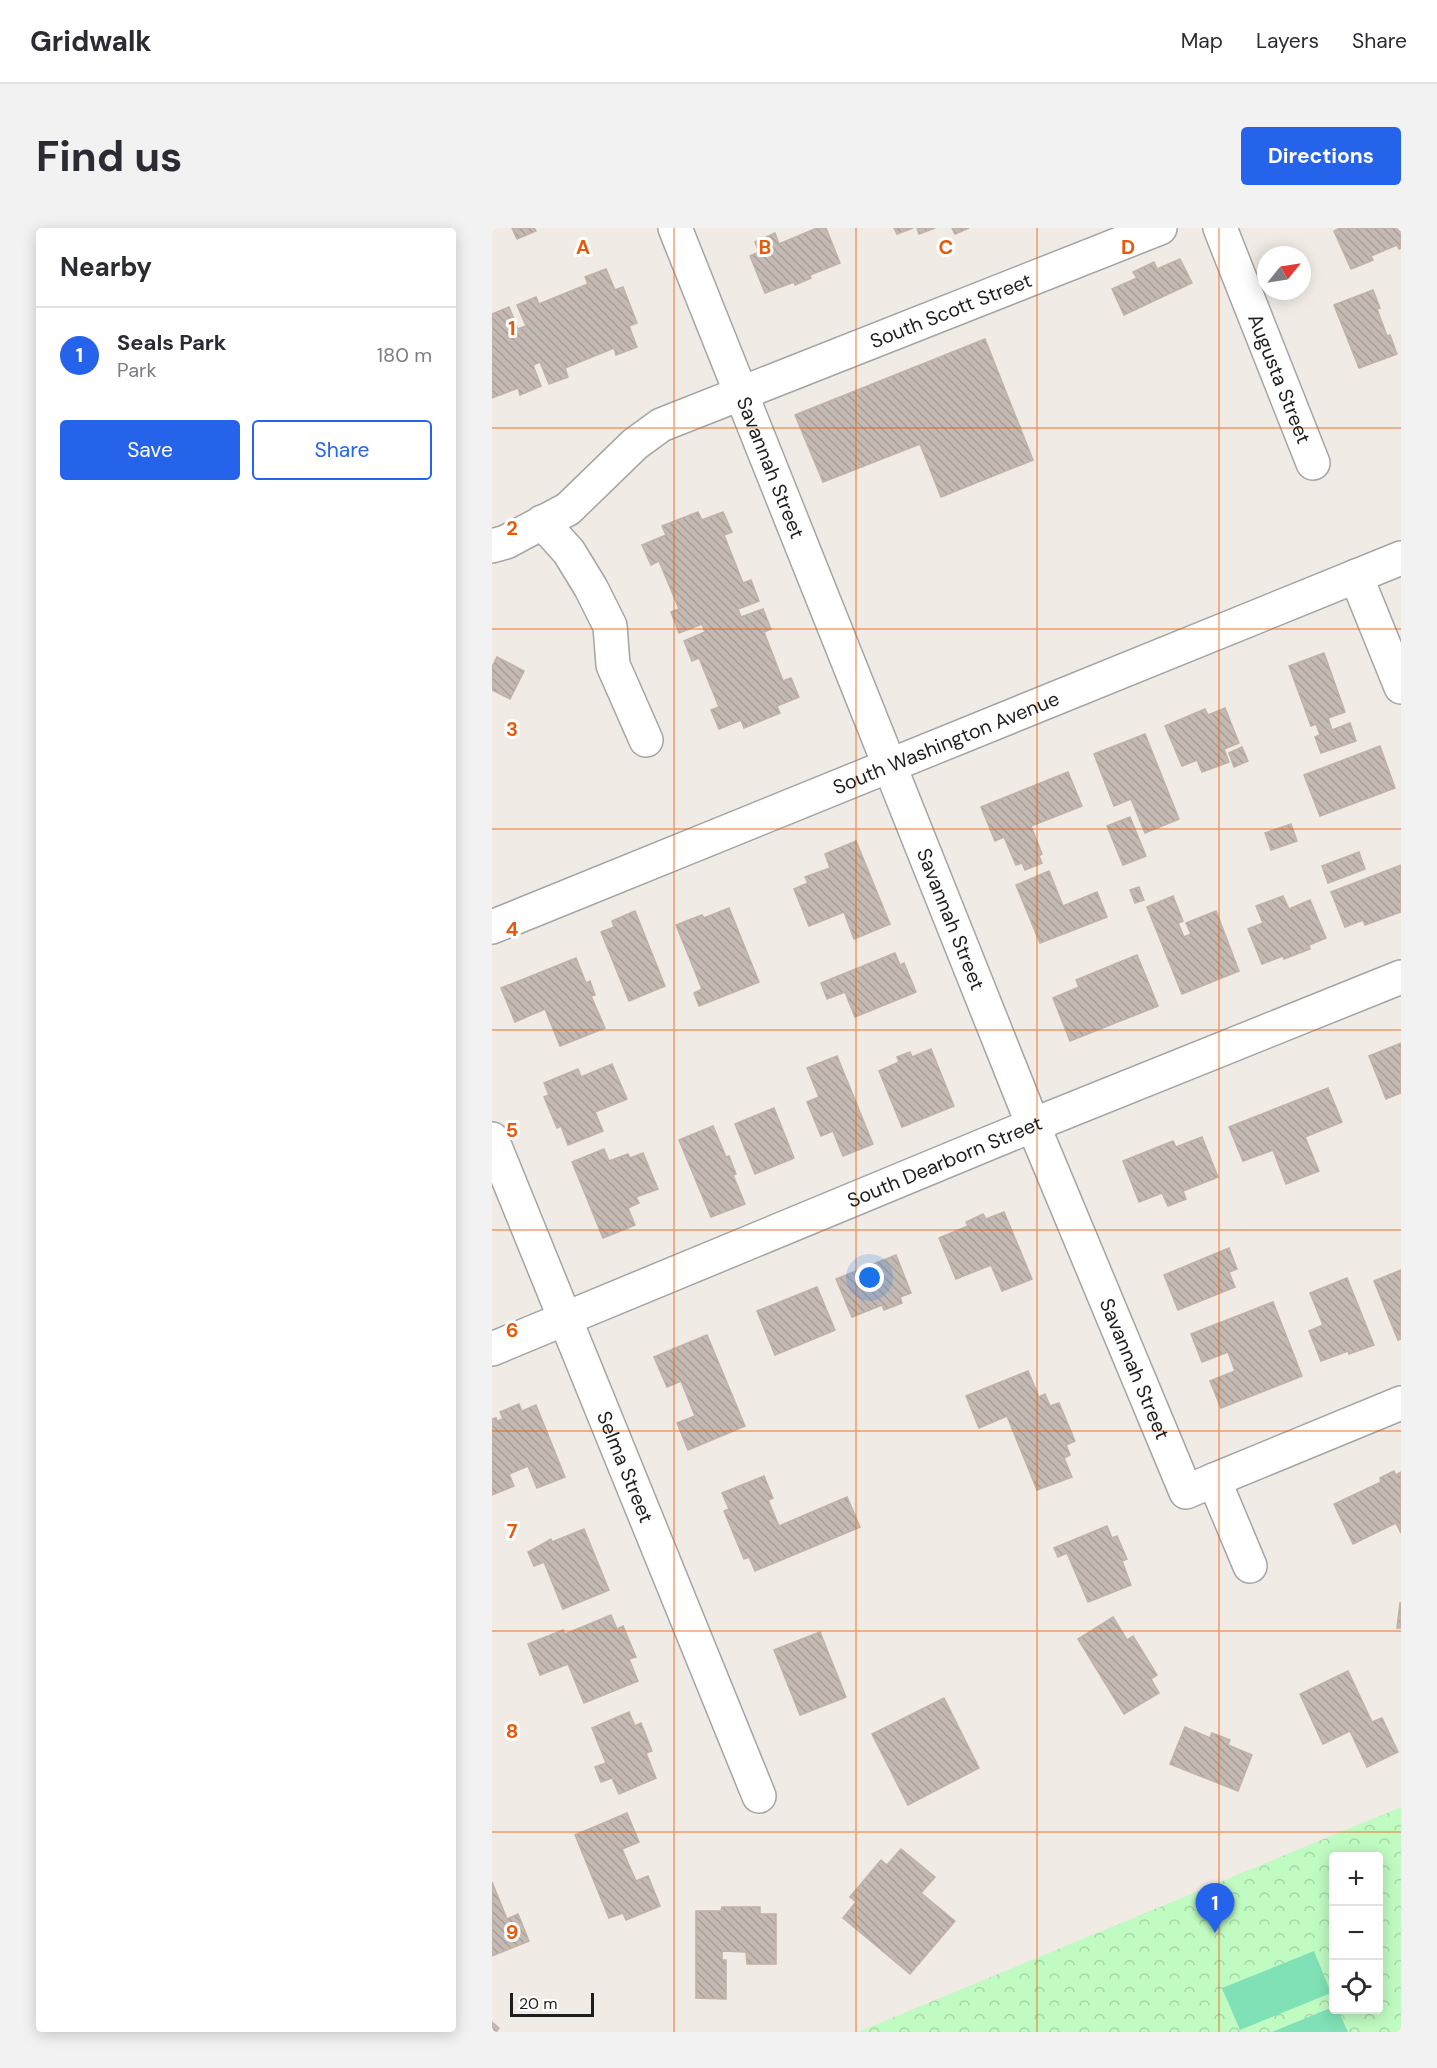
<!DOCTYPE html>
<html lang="en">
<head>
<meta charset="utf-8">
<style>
  :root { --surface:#fff; --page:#f2f2f3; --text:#2b2b33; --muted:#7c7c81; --line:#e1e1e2; --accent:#2563eb }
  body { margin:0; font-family:"DM Sans",sans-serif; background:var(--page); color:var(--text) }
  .controls { position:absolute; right:18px; bottom:18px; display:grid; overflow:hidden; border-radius:6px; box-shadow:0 3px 15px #0003 }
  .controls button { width:54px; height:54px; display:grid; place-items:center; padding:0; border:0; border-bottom:2px solid var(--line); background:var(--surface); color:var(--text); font:30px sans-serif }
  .compass { position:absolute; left:765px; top:18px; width:54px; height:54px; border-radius:50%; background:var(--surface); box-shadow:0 3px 15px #0003; rotate:60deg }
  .scale { position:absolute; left:18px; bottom:15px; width:84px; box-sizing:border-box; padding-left:6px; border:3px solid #1e1e1e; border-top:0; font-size:16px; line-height:21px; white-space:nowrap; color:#1e1e1e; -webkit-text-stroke:4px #fff; paint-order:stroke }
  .you { position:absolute; left:378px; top:1050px; width:21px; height:21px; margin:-15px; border:4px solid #fff; border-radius:50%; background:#1a73e8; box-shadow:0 0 0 9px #1a73e833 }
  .badge { display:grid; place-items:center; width:39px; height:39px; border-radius:50%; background:var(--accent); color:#fff; font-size:20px; font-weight:700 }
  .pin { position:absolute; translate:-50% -50px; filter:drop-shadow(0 2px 3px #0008) }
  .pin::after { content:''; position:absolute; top:32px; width:21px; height:18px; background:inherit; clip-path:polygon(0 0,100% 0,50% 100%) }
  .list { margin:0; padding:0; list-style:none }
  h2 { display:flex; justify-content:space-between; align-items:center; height:78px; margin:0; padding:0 24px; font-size:26px }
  h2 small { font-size:20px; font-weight:400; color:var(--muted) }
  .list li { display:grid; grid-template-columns:39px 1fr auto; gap:18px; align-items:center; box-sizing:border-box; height:96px; padding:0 24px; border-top:2px solid var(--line) }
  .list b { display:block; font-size:22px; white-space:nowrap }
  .list p { margin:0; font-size:20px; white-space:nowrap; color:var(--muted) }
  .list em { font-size:20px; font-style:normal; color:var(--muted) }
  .actions { display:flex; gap:12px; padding:18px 24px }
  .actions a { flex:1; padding:14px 0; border:2px solid var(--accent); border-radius:6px; text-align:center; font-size:21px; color:var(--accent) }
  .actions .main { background:var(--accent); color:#fff }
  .icon { flex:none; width:33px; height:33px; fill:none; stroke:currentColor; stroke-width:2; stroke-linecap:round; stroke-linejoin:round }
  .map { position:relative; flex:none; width:909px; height:1804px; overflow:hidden; border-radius:6px }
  header { display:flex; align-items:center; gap:36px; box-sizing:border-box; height:84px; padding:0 30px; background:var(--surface); border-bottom:2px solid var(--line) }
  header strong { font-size:28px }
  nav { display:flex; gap:33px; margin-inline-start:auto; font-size:21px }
  .intro { display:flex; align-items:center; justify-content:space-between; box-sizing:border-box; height:144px; padding:0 36px }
  h1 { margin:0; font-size:42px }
  .button { padding:15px 27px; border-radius:6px; background:var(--accent); color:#fff; font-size:21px; font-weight:700 }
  main { display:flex; gap:36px; padding:0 36px }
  aside { flex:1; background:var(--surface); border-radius:6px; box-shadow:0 3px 15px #0003 }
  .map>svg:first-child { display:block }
  .park { fill:url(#park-crowns); fill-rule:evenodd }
  .pitch { fill:#80e1b6 }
  .building { fill:url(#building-back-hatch); stroke:#c2b1a6; stroke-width:1.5 }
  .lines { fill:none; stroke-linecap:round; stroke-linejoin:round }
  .minor-casing { stroke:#a5a5a5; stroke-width:36 }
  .minor { stroke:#fff; stroke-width:33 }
  .grid { fill:none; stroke:#e8590c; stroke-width:1.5; stroke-opacity:0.55 }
  .labels { text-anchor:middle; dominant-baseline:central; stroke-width:6; stroke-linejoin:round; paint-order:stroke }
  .street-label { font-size:20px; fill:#1e1e1e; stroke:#fff }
  .grid-label { font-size:20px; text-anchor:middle; font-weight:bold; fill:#e8590c; stroke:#fff; stroke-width:6; stroke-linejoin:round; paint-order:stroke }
</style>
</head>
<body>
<header>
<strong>Gridwalk</strong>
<nav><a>Map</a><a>Layers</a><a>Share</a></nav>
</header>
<div class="intro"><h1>Find us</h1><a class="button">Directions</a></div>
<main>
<aside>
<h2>Nearby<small></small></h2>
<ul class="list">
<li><span class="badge">1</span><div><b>Seals Park</b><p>Park</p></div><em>180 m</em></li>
</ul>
<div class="actions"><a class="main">Save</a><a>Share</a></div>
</aside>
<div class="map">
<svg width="909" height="1804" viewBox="0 0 909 1804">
  <defs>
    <pattern id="park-crowns" width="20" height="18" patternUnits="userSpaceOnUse" patternTransform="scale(1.5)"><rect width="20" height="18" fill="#c0fbc1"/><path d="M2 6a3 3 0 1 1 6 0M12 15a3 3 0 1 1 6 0" fill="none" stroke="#a5d7a5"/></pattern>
    <pattern id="building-back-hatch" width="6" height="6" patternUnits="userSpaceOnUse" patternTransform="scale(1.5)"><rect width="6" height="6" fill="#c4bab3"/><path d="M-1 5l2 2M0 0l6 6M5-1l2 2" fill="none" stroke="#a89f9a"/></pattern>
  </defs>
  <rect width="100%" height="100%" fill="#f0ebe4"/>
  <!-- park -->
  <path class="park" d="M909,1579V1804H366ZM842,1628H886V1782H842Z"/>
  <!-- pitch -->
  <g class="pitch">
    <path d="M822,1723L839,1765L748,1802L730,1760Z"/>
    <path d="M841,1779L842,1782H846L856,1804H780Z"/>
  </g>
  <!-- building -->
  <g class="building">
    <path d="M20,0H42L44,3L25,11Z"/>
    <path d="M325,0H334L348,35L318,47L319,50L303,57L302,54L273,65L258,28L267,24L263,14L283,5L287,16Z"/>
    <path d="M402,0H421L405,6Z"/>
    <path d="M425,0H443L427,6Z"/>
    <path d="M460,0H477L463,6Z"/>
    <path d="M848,0H909V20L907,21L905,17L879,28L881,32L859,41L842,3Z"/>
    <path d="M688,31L700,55L632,87L620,61L645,50L641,44L662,34L665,41Z"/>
    <path d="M114,41L123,62L131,59L145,95L137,98L145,119L124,127L122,120L73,140L76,149L57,156L48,134L41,137L49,158L28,167L26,160L0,170V86L17,79L26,101L34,98L25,77L44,69L47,76L96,56L93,49Z"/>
    <path d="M881,62L888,80L885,81L895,108L898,107L905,126L867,140L842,77Z"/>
    <path d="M493,111L541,232L449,269L428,216L331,254L303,187Z"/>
    <path d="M206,284L210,292L231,284L240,304L232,307L251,355L259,352L267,373L246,381L249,389L271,381L279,401L272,404L291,453L299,450L307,469L285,478L288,485L252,500L249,492L227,501L219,482L227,479L207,430L200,433L192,413L213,404L210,396L187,405L179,384L187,381L167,333L159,337L150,317L174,307L170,298Z"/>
    <path d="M832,425L853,484L836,490L840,502L858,495L864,513L829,525L823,509L828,507L824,496L819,498L797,438Z"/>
    <path d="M5,429L32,443L18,471L0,462V439Z"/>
    <path d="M733,480L747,515L732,521L737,534L710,544L705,532L690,538L673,498L713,481L716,487Z"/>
    <path d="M653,506L687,591L653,605L639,571L622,578L602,526Z"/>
    <path d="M888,518L903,560L828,588L812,547Z"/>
    <path d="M750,519L756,533L742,539L737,525Z"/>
    <path d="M576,544L590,578L539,598L550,626L547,628L550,635L533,642L530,635L524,637L512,609L503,613L489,579Z"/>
    <path d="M638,589L654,628L631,637L615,598Z"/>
    <path d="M799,596L805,613L779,622L773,605Z"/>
    <path d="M364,613L398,696L362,711L352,684L317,698L302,661L316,655L313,649L338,640L333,626Z"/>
    <path d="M867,624L873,641L836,655L830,638Z"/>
    <path d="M909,637V684L873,697L871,692L853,699L839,664Z"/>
    <path d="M557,643L571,678L605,664L615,689L548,715L524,657Z"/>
    <path d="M647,659L652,672L643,675L638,662Z"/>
    <path d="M681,668L691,693L686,695L692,709L699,706L694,695L724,683L747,743L690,766L655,679Z"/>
    <path d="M791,668L797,681L818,672L834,710L817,717L818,721L792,731L791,728L770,736L756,701L771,695L764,678Z"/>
    <path d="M237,680L267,754L207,778L202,765L210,761L184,697L210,687L212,690Z"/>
    <path d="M143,683L173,758L137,773L109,704L122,699L120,693Z"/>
    <path d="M403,725L408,737L412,735L424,764L363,789L353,764L335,771L329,755Z"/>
    <path d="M645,727L666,778L578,813L561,770L587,759L584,752Z"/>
    <path d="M84,730L94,755L98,753L103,767L99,768L113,800L68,818L53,781L23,794L9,760Z"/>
    <path d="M909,815V865L894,871L877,828Z"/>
    <path d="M439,821L462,878L410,899L387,843L407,834L405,829L418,824L420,829Z"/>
    <path d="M345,828L381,916L351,928L341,903L329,908L315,874L327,869L315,840Z"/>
    <path d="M120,836L135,871L103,884L111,903L76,917L69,898L65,900L52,869L57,867L52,855L86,841L89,849Z"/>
    <path d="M836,860L850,894L813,909L827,943L794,956L781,922L751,933L737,899Z"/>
    <path d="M282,880L302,930L263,946L243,896Z"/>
    <path d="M221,898L234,929L237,928L244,946L241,947L253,976L219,989L187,912Z"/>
    <path d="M710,909L726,949L691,963L694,971L676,978L670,965L647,974L631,933L681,913L684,919Z"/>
    <path d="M112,921L117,933L136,926L138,930L151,925L166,961L144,969L147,975L136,980L143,997L111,1010L80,934Z"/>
    <path d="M512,984L540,1051L510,1063L499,1037L464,1051L447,1010L476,998L474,994L491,986L494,991Z"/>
    <path d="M737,1020L745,1041L737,1044L743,1059L686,1082L672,1047Z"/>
    <path d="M404,1027L419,1065L408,1069L410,1075L392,1082L390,1077L360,1089L344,1051Z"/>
    <path d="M909,1042V1111L906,1112L882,1053Z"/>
    <path d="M855,1050L882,1117L857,1126L856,1123L829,1133L817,1103L831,1097L818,1065Z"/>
    <path d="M325,1059L343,1102L283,1127L265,1083Z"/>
    <path d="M781,1074L810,1148L729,1180L718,1153L743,1143L736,1124L710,1134L699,1106Z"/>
    <path d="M215,1107L253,1198L196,1222L185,1195L203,1188L189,1153L175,1159L162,1129Z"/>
    <path d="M536,1143L547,1169L553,1166L558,1178L567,1175L583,1213L574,1217L578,1227L572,1230L580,1249L545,1262L515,1188L487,1200L474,1168Z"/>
    <path d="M27,1176L30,1183L44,1177L73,1249L45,1260L36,1238L17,1246L22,1258L0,1267V1191L4,1190L5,1193L11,1191L8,1184Z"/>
    <path d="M902,1243L904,1247L909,1244V1305L904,1295L861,1316L842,1276L889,1254L888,1250Z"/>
    <path d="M272,1248L281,1270L276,1272L287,1298L355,1269L368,1299L263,1343L257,1329L252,1331L232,1283L237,1281L230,1265Z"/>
    <path d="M615,1298L620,1310L625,1308L635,1331L630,1333L639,1357L596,1374L575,1325L566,1329L562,1320Z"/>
    <path d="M92,1301L117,1362L71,1381L52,1334L42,1338L36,1324L59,1311L60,1314Z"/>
    <path d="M908,1375H909V1400H905Z"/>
    <path d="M119,1387L125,1401L131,1398L144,1429L137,1431L146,1453L92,1475L76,1436L48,1447L36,1416L71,1402L73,1406Z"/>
    <path d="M621,1389L635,1412L641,1408L665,1447L659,1451L667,1465L632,1486L586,1411Z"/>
    <path d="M328,1404L354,1469L308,1487L282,1422Z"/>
    <path d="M856,1443L880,1494L890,1490L906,1524L875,1539L858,1503L831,1516L808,1466Z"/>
    <path d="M452,1470L487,1540L416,1577L380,1506Z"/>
    <path d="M137,1484L143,1498L149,1495L160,1523L154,1525L164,1550L127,1566L120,1550L109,1554L103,1539L114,1535L100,1500Z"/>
    <path d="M693,1499L718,1510L720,1505L738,1512L736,1517L760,1527L746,1563L678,1536Z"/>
    <path d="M135,1585L147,1614L130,1621L144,1653L156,1648L168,1678L134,1692L131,1685L117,1690L83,1607Z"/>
    <path d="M409,1621L443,1649L429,1665L463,1693L418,1746L351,1690L364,1674L358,1669L389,1632L395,1637Z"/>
    <path d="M0,1654L15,1691L26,1686L37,1713L0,1728Z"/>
    <path d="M230,1679H268V1686H284V1736H255L254,1724L230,1723V1732H234V1771L204,1770V1683H229Z"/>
    <path d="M0,1794L7,1800L4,1804H0Z"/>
  </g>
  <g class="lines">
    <!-- minor casing -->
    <g class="minor-casing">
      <g id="minor">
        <path id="s1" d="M183,0L541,897L694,1264L722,1252L758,1338"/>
        <path id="s2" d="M728,0L821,235"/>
        <path d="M50,294L77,324L99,360L118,398L121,437L154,512"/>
        <path id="s3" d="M0,318L14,314L76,281L143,216L169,197L668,0"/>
        <path d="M864,348L909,459"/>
        <path id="s4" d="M0,699L909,330"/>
        <path id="s5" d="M0,911L267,1568"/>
        <path id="s6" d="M0,1121L541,897L909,749"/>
        <path d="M722,1252L909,1175"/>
      </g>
    </g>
    <!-- minor -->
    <use href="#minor" class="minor"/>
  </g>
  <!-- grid -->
  <path class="grid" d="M182,0V1804M364,0V1804M545,0V1804M727,0V1804M0,200H909M0,401H909M0,601H909M0,802H909M0,1002H909M0,1203H909M0,1403H909M0,1604H909"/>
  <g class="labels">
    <!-- street labels -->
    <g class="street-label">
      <text stroke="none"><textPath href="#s3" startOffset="522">South Scott Street</textPath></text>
      <text stroke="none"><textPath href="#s2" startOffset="162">Augusta Street</textPath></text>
      <text stroke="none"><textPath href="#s1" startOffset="258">Savannah Street</textPath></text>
      <text stroke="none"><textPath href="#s4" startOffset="490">South Washington Avenue</textPath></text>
      <text stroke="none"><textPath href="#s1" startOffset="744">Savannah Street</textPath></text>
      <text stroke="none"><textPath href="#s6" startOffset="490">South Dearborn Street</textPath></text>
      <text stroke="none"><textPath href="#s1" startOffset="1230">Savannah Street</textPath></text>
      <text stroke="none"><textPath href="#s5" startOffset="354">Selma Street</textPath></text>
    </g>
  </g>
  <g class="grid-label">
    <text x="91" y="26">A</text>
    <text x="273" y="26">B</text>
    <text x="454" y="26">C</text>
    <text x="636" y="26">D</text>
    <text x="20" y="107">1</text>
    <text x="20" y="307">2</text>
    <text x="20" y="508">3</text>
    <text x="20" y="708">4</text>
    <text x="20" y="909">5</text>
    <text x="20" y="1109">6</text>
    <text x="20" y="1310">7</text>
    <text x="20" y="1510">8</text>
    <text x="20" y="1711">9</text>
  </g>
</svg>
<div class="controls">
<button>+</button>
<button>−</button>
<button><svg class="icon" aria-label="locate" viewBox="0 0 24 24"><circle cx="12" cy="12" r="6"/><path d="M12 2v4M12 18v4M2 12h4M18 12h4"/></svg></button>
</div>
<svg class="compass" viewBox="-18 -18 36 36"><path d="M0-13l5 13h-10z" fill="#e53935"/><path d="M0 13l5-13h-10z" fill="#7c7c81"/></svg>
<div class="scale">20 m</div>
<div class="you"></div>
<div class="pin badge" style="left:723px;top:1705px">1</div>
</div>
</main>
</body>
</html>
